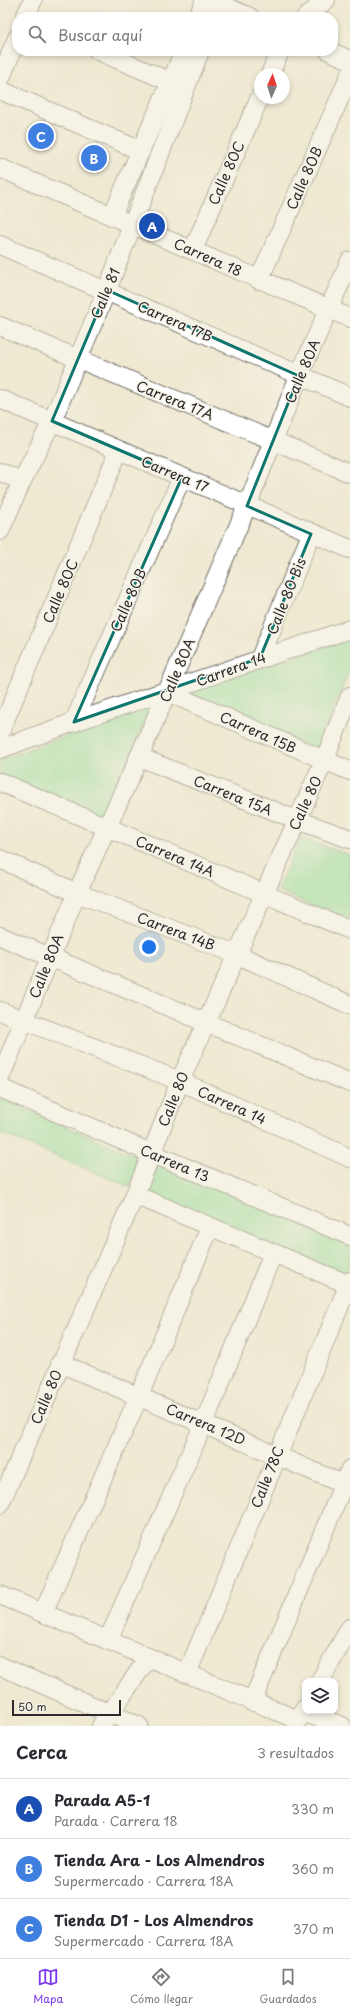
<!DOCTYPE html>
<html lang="es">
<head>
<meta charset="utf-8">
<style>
  :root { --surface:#fff; --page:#f7f7f7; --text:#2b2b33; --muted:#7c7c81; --line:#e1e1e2; --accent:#7c3aed }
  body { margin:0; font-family:"Playpen Sans",sans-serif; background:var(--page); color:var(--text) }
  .controls { position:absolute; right:12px; bottom:12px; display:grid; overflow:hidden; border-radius:8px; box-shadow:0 2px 6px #0003 }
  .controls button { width:36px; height:36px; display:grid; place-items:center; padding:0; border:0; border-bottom:1px solid var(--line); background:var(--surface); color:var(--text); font:20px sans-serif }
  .compass { position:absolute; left:254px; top:68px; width:36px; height:36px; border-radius:50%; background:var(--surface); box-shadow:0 2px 6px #0003; rotate:3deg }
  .scale { position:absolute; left:12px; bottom:10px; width:109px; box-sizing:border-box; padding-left:4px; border:2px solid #2b2b2b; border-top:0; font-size:11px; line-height:14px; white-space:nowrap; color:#2b2b2b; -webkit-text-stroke:3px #f7f3e8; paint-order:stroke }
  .you { position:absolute; left:149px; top:947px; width:14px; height:14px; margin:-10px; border:3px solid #fff; border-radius:50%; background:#1a73e8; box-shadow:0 0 0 6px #1a73e833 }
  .badge { display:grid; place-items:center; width:26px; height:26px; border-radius:50%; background:var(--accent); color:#fff; font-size:13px; font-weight:700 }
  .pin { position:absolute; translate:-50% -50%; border:2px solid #fff; box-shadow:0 1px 4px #0006 }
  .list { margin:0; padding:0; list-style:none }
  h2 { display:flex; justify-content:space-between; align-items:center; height:52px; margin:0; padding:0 16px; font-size:17px }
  h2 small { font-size:13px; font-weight:400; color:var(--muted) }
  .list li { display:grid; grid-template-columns:26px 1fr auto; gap:12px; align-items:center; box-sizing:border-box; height:60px; padding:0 16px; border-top:1px solid var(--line) }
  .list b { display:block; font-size:15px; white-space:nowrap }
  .list p { margin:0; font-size:13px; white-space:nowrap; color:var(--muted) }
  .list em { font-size:13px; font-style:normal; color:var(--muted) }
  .icon { flex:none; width:22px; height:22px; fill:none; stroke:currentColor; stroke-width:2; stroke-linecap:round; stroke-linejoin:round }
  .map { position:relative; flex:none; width:350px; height:1726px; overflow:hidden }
  .search { position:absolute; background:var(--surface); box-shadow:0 2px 6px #0003; left:12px; right:12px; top:12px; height:44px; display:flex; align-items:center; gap:10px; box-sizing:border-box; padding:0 14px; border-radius:16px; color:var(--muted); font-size:15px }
  .sheet { height:232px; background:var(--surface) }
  nav { display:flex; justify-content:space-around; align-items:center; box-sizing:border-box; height:56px; border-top:1px solid var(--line); background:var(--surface); font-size:11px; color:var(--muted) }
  nav a { display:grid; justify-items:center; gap:2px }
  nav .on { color:var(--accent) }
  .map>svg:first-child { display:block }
  .green { fill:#92df9d; stroke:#5e8564 }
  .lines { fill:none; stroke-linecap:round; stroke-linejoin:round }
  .minor-casing { stroke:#706e65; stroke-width:20 }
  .tertiary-casing { stroke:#706e65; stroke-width:24 }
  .minor { stroke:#fff; stroke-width:18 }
  .tertiary { stroke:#fff; stroke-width:22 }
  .marked { fill:none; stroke:#0f766e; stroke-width:3; stroke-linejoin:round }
  .labels { text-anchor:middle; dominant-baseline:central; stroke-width:3; stroke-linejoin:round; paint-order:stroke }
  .street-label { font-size:14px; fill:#2b2b2b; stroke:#f7f3e8 }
</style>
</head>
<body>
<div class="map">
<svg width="350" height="1726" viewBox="0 0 350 1726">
  <rect width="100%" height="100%" fill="#f7f3e8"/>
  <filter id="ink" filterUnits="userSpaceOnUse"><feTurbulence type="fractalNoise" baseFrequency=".025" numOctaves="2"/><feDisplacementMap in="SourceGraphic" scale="8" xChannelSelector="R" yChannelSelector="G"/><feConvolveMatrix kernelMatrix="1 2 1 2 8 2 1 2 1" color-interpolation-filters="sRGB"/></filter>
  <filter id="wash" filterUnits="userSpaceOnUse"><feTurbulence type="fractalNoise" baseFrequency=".012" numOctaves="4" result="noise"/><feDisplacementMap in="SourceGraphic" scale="16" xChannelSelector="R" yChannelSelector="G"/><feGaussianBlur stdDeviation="0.9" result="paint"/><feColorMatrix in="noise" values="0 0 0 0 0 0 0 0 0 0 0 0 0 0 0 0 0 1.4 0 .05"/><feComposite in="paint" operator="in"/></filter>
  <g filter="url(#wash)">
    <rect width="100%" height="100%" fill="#efe9d2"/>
    <!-- green -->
    <g class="green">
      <path d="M350,639V669L316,750L186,692Z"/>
      <path d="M153,704L102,818L0,775V760Z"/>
      <path d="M300,838L350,855V922L277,890Z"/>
      <path d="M0,1098L142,1159L130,1187L0,1133Z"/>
      <path d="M158,1164L350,1244V1261L344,1275L144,1192Z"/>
    </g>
  </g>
  <g filter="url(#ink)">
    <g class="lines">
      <!-- minor casing -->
      <g class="minor-casing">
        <g id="minor">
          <path d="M25,17L33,0"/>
          <path d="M198,17L205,0"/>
          <path d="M214,17L219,4L250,17"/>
          <path d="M306,17L326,0"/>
          <path d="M98,51L171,82"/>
          <path d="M329,51L350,60"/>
          <path d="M270,74L280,51"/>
          <path d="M0,80L17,38"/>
          <path d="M0,90L141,151"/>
          <path d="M0,168L350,318"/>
          <path d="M112,216L184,51"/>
          <path d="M0,245L350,397"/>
          <path d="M193,250L260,97"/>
          <path d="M259,280L350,75"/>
          <path d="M0,326L350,473"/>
          <path d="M0,399L350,549"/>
          <path d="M0,472L22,481"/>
          <path d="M0,531L22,481L52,421L107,290L200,51"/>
          <path d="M260,658L311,534"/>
          <path d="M167,692L350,771"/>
          <path d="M74,722L182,477"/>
          <path d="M0,732L119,450"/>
          <path d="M0,749L74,722L350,629"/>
          <path d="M139,757L297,820L350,839"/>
          <path d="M0,782L350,930"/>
          <path d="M0,859L77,893L236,954L350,1005"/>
          <path d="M0,936L350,1083"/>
          <path d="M0,1011L180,1081L350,1158"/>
          <path d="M0,1078L77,893L139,757L247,506L299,376L350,261"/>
          <path d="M0,1088L151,1153L350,1236"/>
          <path d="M135,1195L350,1285"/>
          <path d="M60,1363L350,1487"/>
          <path d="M0,1504L135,1195L180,1081L324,761L350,696"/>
          <path d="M0,1595L298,1720L305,1708"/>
          <path d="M43,1613L139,1396L210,1227"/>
          <path d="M108,1640L204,1423L273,1253"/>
          <path d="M0,1666L139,1726"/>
          <path d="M187,1674L350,1281"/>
          <path d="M320,1681L350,1628"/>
          <path d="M252,1702L350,1469"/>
          <path d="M303,1712L342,1726"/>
          <path d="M101,1726L148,1658"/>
        </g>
      </g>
      <!-- tertiary casing -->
      <g class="tertiary-casing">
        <path id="tertiary" d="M208,0L219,4L220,0"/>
      </g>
      <!-- minor -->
      <use href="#minor" class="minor"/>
      <!-- tertiary -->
      <use href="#tertiary" class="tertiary"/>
    </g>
  </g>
  <!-- marked area -->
  <path d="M0 0H350V1726H0ZM107,290L299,376L247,506L311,534L260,658L74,722L182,477L52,421Z" fill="#efe9d2" fill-opacity=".55" fill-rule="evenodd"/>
  <path class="marked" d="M107,290L299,376L247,506L311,534L260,658L74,722L182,477L52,421Z"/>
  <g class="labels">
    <!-- street labels -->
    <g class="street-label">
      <text transform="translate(226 173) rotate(-66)">Calle 80C</text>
      <text transform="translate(304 178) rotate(-66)">Calle 80B</text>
      <text transform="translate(208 257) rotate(24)">Carrera 18</text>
      <text transform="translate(105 293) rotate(-67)">Calle 81</text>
      <text transform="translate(175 321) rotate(24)">Carrera 17B</text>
      <text transform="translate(302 371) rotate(-67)">Calle 80A</text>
      <text transform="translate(175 400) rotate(22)">Carrera 17A</text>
      <text transform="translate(175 474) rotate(23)">Carrera 17</text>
      <text transform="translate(60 591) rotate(-67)">Calle 80C</text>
      <text transform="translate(286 596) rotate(-68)">Calle 80 Bis</text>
      <text transform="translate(128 600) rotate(-66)">Calle 80B</text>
      <text transform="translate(231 669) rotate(-20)">Carrera 14</text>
      <text transform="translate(177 670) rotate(-67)">Calle 80A</text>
      <text transform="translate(258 732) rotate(24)">Carrera 15B</text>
      <text transform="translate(233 795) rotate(22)">Carrera 15A</text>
      <text transform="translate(305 803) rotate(-65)">Calle 80</text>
      <text transform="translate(175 856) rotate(23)">Carrera 14A</text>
      <text transform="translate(176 931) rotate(21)">Carrera 14B</text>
      <text transform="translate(46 966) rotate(-68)">Calle 80A</text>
      <text transform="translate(173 1099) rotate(-68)">Calle 80</text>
      <text transform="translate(232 1105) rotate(24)">Carrera 14</text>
      <text transform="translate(175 1163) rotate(23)">Carrera 13</text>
      <text transform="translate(46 1397) rotate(-67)">Calle 80</text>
      <text transform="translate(206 1424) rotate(23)">Carrera 12D</text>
      <text transform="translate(267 1477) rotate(-68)">Calle 78C</text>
    </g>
  </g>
</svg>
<div class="controls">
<button><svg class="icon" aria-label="layers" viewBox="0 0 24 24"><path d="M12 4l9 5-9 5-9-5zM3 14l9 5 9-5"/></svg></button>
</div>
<svg class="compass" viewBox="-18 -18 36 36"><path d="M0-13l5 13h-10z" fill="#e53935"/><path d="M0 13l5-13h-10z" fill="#7c7c81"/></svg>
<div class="scale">50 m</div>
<div class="you"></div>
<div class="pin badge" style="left:152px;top:226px;background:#1a4fb4">A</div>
<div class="pin badge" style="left:94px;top:158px;background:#3f7fe0">B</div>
<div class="pin badge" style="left:41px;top:136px;background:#3f7fe0">C</div>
<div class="search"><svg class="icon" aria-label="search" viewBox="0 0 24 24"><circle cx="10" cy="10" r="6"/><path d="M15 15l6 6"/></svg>Buscar aquí</div>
</div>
<section class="sheet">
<h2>Cerca<small>3 resultados</small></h2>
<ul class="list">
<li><span class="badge" style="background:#1a4fb4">A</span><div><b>Parada A5-1</b><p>Parada · Carrera 18</p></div><em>330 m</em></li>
<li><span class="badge" style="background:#3f7fe0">B</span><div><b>Tienda Ara - Los Almendros</b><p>Supermercado · Carrera 18A</p></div><em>360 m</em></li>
<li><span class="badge" style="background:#3f7fe0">C</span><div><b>Tienda D1 - Los Almendros</b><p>Supermercado · Carrera 18A</p></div><em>370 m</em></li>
</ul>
</section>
<nav>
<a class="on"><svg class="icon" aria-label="map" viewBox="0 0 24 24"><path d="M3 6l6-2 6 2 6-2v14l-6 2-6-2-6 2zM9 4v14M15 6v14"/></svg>Mapa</a>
<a><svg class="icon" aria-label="directions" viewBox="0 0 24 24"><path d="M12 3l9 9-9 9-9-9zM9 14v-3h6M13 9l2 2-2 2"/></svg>Cómo llegar</a>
<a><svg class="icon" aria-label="saved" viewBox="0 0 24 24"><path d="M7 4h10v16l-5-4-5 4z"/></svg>Guardados</a>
</nav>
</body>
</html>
